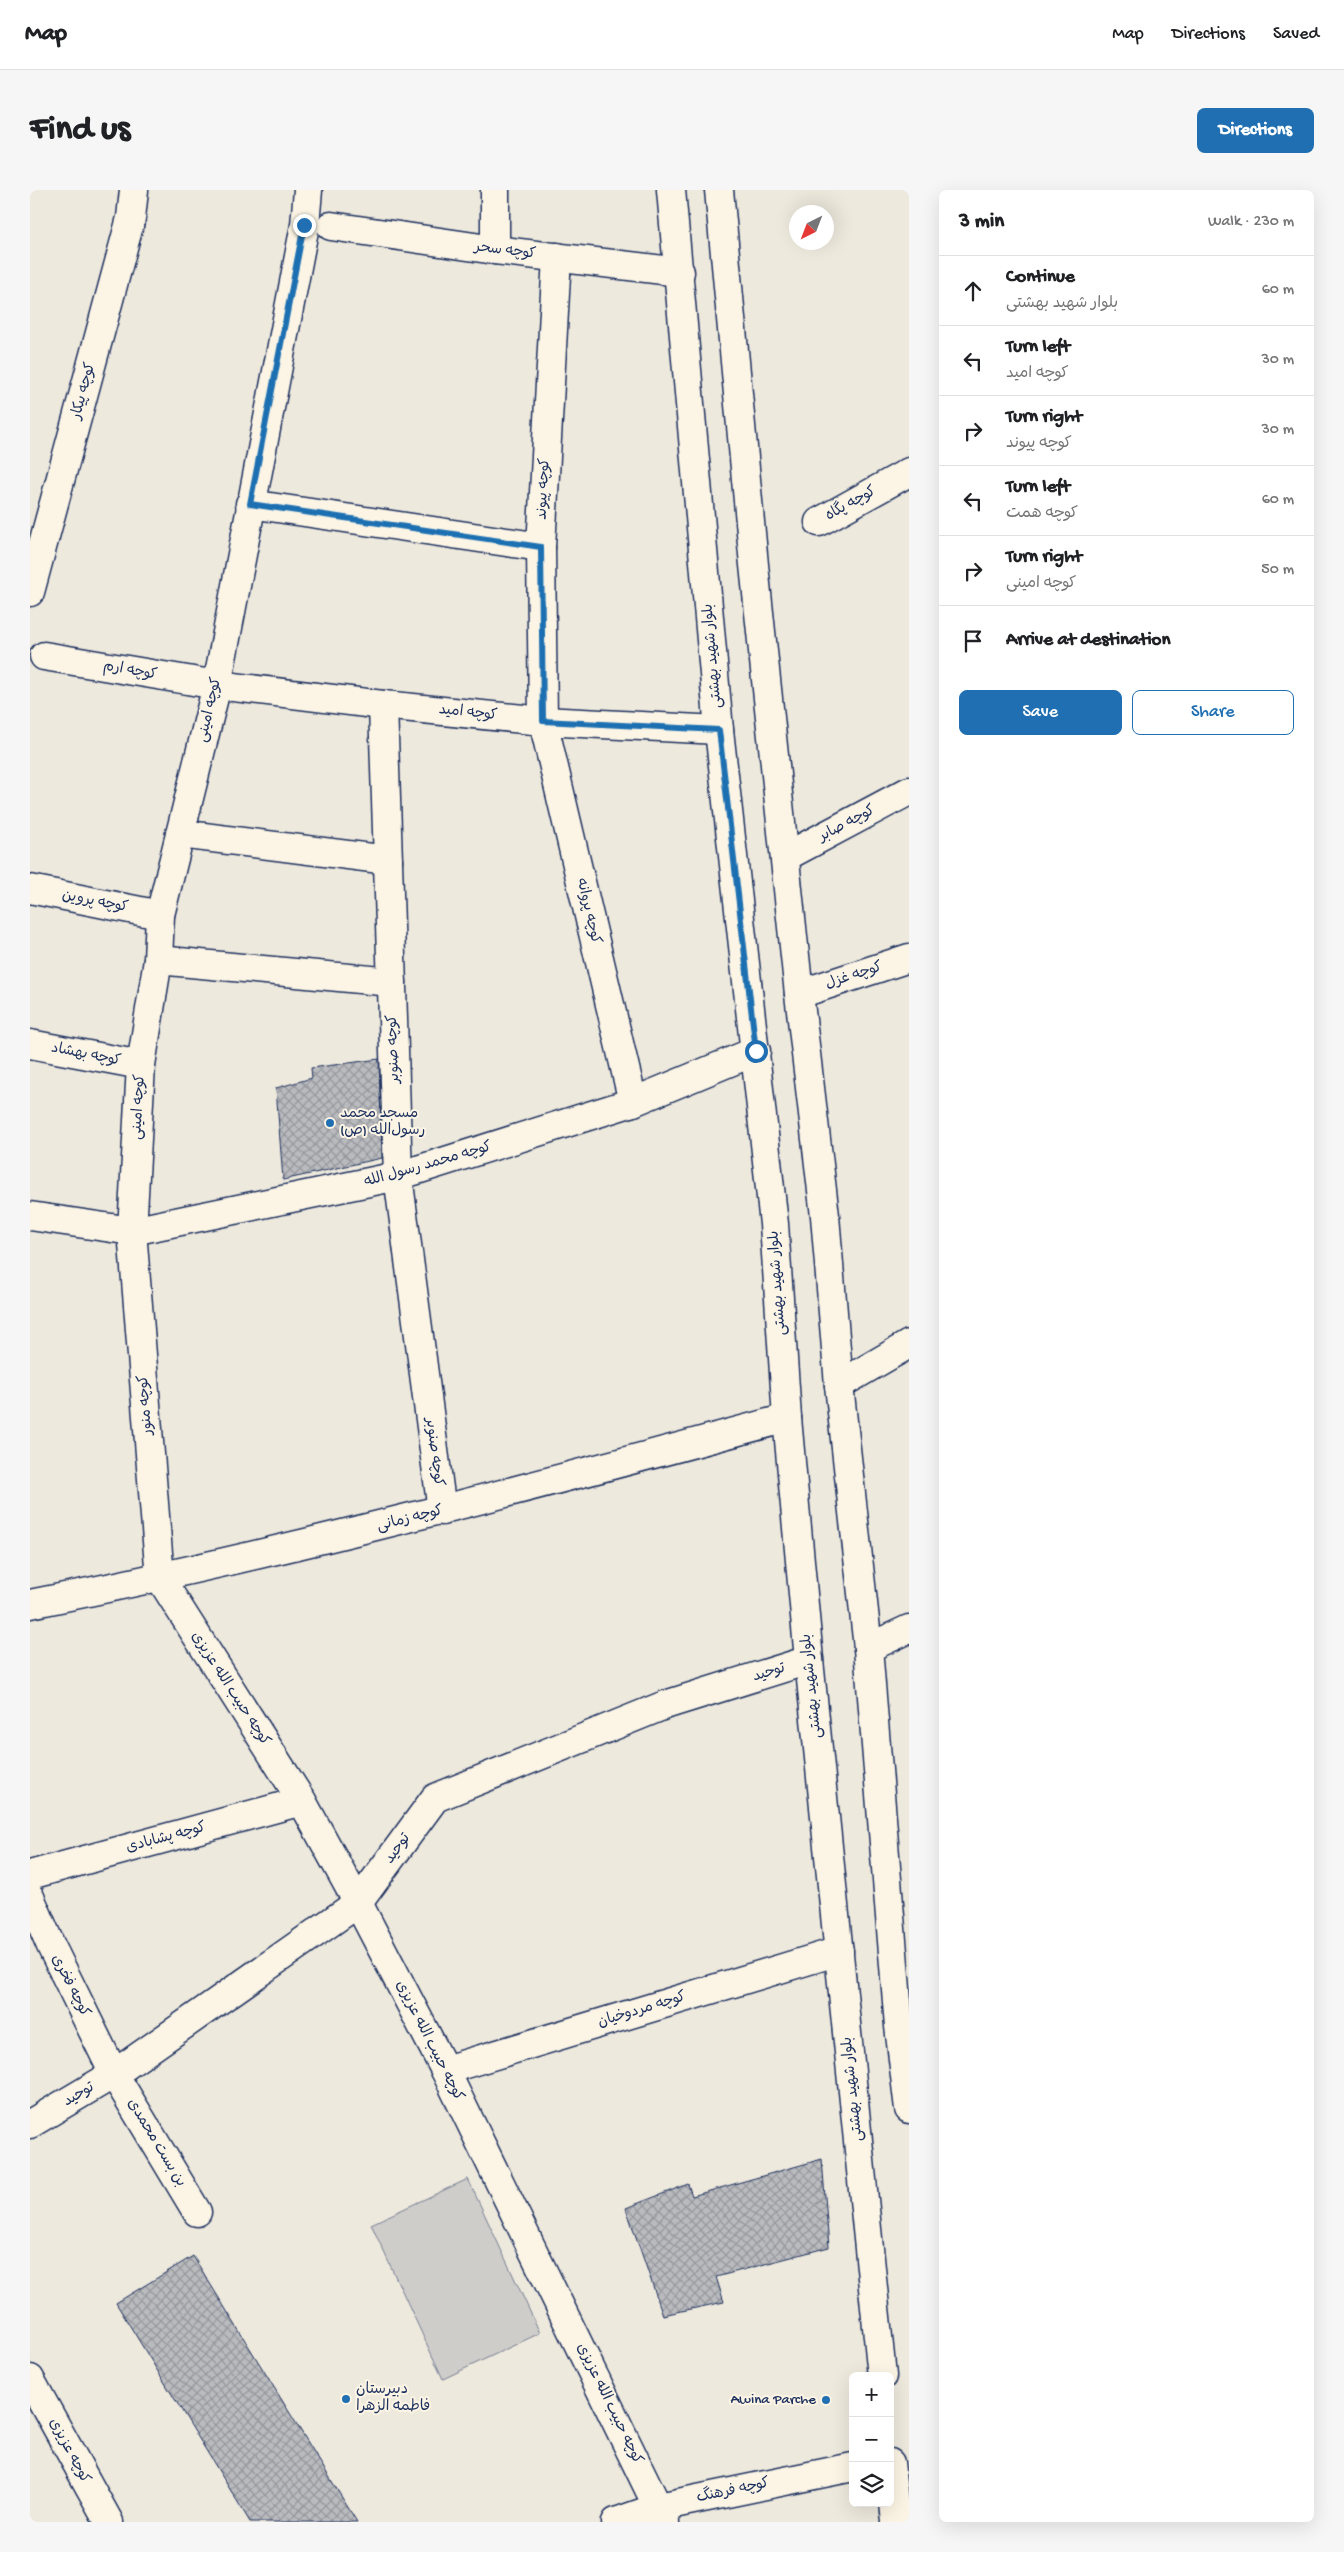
<!DOCTYPE html>
<html lang="en">
<head>
<meta charset="utf-8">
<style>
  :root { --surface:#fff; --page:#f6f6f6; --text:#202124; --muted:#757577; --line:#e0e0e0; --accent:#1f6fb2 }
  body { margin:0; font-family:"Gochi Hand","Playpen Sans Arabic",sans-serif; background:var(--page); color:var(--text) }
  .controls { position:absolute; right:15px; bottom:15px; display:grid; overflow:hidden; border-radius:8px; box-shadow:0 5px 20px #0002 }
  .controls button { width:45px; height:45px; display:grid; place-items:center; padding:0; border:0; border-bottom:1px solid var(--line); background:var(--surface); color:var(--text); font:25px sans-serif }
  .compass { position:absolute; left:759px; top:15px; width:45px; height:45px; border-radius:50%; background:var(--surface); box-shadow:0 5px 20px #0002; rotate:222deg }
  .stop { position:absolute; width:15px; height:15px; margin:-11px; border:4px solid #1f6fb2; border-radius:50%; background:#fff }
  .stop.end { background:#1f6fb2; border-color:#fff; box-shadow:0 1px 5px #0008 }
  .list { margin:0; padding:0; list-style:none }
  h2 { display:flex; justify-content:space-between; align-items:center; height:65px; margin:0; padding:0 20px; font-size:21px }
  h2 small { font-size:16px; font-weight:400; color:var(--muted) }
  .list li { display:grid; grid-template-columns:32px 1fr auto; gap:15px; align-items:center; box-sizing:border-box; height:70px; padding:0 20px; border-top:1px solid var(--line) }
  .list b { display:block; font-size:19px; white-space:nowrap }
  .list p { margin:0; font-size:16px; white-space:nowrap; color:var(--muted) }
  .list em { font-size:16px; font-style:normal; color:var(--muted) }
  .actions { display:flex; gap:10px; padding:15px 20px }
  .actions a { flex:1; padding:11px 0; border:1px solid var(--accent); border-radius:8px; text-align:center; font-size:18px; color:var(--accent) }
  .actions .main { background:var(--accent); color:#fff }
  .icon { flex:none; width:28px; height:28px; fill:none; stroke:currentColor; stroke-width:2; stroke-linecap:round; stroke-linejoin:round }
  .map { position:relative; flex:none; width:879px; height:2332px; overflow:hidden; border-radius:8px }
  header { display:flex; align-items:center; gap:30px; box-sizing:border-box; height:70px; padding:0 25px; background:var(--surface); border-bottom:1px solid var(--line) }
  header strong { font-size:24px }
  nav { display:flex; gap:28px; margin-inline-start:auto; font-size:18px }
  .intro { display:flex; align-items:center; justify-content:space-between; box-sizing:border-box; height:120px; padding:0 30px }
  h1 { margin:0; font-size:35px }
  .button { padding:12px 22px; border-radius:8px; background:var(--accent); color:#fff; font-size:18px; font-weight:700 }
  main { display:flex; gap:30px; padding:0 30px }
  aside { flex:1; background:var(--surface); border-radius:8px; box-shadow:0 5px 20px #0002 }
  .map>svg:first-child { display:block }
  .pitch { fill:#cfcdca; stroke:#757e94 }
  .building { fill:url(#building-cross-hatch); stroke:#1b2f5e }
  .lines { fill:none; stroke-linecap:round; stroke-linejoin:round }
  .minor-casing { stroke:#1b2f5e; stroke-width:31 }
  .major-casing { stroke:#1b2f5e; stroke-width:31 }
  .minor { stroke:#fcf5e5; stroke-width:28 }
  .major { stroke:#fcf5e5; stroke-width:28 }
  .route { stroke:#1f6fb2; stroke-width:6 }
  .poi-dot { fill:#1f6fb2; stroke:#fcf5e5; stroke-width:2 }
  .labels { text-anchor:middle; dominant-baseline:central; stroke-width:4; stroke-linejoin:round; paint-order:stroke }
  .street-label { font-size:15px; fill:#1b2f5e; stroke:#fcf5e5 }
  .poi-label { font-size:15px; fill:#1b2f5e; stroke:#fcf5e5; text-anchor:start }
</style>
</head>
<body>
<header>
<strong>Map</strong>
<nav><a>Map</a><a>Directions</a><a>Saved</a></nav>
</header>
<div class="intro"><h1>Find us</h1><a class="button">Directions</a></div>
<main>
<div class="map">
<svg width="879" height="2332" viewBox="0 0 879 2332">
  <defs>
    <pattern id="building-cross-hatch" width="8" height="8" patternUnits="userSpaceOnUse" patternTransform="scale(1.25)"><rect width="8" height="8" fill="#babbbe"/><path d="M0 0l8 8M0 8l8-8" fill="none" stroke="#96989e"/></pattern>
  </defs>
  <rect width="100%" height="100%" fill="#eee9dd"/>
  <filter id="ink" filterUnits="userSpaceOnUse"><feTurbulence type="fractalNoise" baseFrequency=".02" numOctaves="2"/><feDisplacementMap in="SourceGraphic" scale="10" xChannelSelector="R" yChannelSelector="G"/><feConvolveMatrix kernelMatrix="1 2 1 2 8 2 1 2 1" color-interpolation-filters="sRGB"/></filter>
  <g filter="url(#ink)">
    <!-- pitch -->
    <path class="pitch" d="M438,1989L510,2143L413,2189L341,2034Z"/>
    <!-- building -->
    <g class="building">
      <path d="M349,869L352,968L253,990L246,898L282,888L281,878Z"/>
      <path d="M792,1969L799,2057L686,2087L694,2112L633,2125L596,2018L658,1994L662,2006Z"/>
      <path d="M163,2066L327,2332H220L86,2113Z"/>
    </g>
    <g class="lines">
      <!-- minor casing -->
      <g class="minor-casing">
        <g id="minor">
          <path d="M278,0L275,35L187,495L130,725L128,770L111,875L102,1041L130,1388L272,1611L328,1713L415,1880L635,2332"/>
          <path d="M301,36L465,60L650,82"/>
          <path d="M465,60V0"/>
          <path d="M527,67L511,357L513,531L603,912"/>
          <path d="M220,314L511,357"/>
          <path d="M789,332L879,282"/>
          <path d="M0,402L101,28L104,0"/>
          <path d="M14,466L187,495L353,515L513,531L689,540"/>
          <path d="M353,515L368,986L412,1321"/>
          <path d="M150,644L358,670"/>
          <path d="M755,667L879,601"/>
          <path d="M0,699L130,725"/>
          <path d="M128,770L362,792"/>
          <path d="M769,804L879,768"/>
          <path d="M0,854L111,875"/>
          <path d="M0,1026L102,1041L368,986L603,912L726,861"/>
          <path d="M809,1195L879,1154"/>
          <path d="M0,1414C255,1363 506,1296 757,1228"/>
          <path d="M838,1458L879,1439"/>
          <path d="M0,1685L272,1611"/>
          <path d="M0,1707L21,1756L84,1884L167,2022"/>
          <path d="M415,1880L809,1761"/>
          <path d="M0,2189L79,2332"/>
          <path d="M586,2332L629,2317L823,2277"/>
        </g>
      </g>
      <!-- major casing -->
      <g class="major-casing">
        <g id="major">
          <path d="M641,0L689,540L744,1034L757,1228L779,1470L852,2186"/>
          <path d="M689,0L724,375L769,804L795,1026L809,1195L838,1458L869,1836L879,1919"/>
          <path d="M0,1934L84,1884L328,1713L405,1608L635,1515L779,1470"/>
          <path d="M860,2273L866,2332"/>
        </g>
      </g>
      <!-- minor -->
      <use href="#minor" class="minor"/>
      <!-- major -->
      <use href="#major" class="major"/>
    </g>
  </g>
  <g class="lines" filter="url(#ink)">
    <!-- route -->
    <path class="route" d="M274,35L220,314L511,357L513,531L689,540L726,861"/>
  </g>
  <!-- markers -->
  <g class="poi-dot">
    <circle cx="300" cy="933" r="5"/>
    <circle cx="316" cy="2209" r="5"/>
    <circle cx="796" cy="2210" r="5"/>
  </g>
  <g class="labels">
    <!-- street labels -->
    <g class="street-label">
      <text transform="translate(475 61) rotate(7)">کوچه سحر</text>
      <text transform="translate(54 201) rotate(-75)">کوچه پیکار</text>
      <text transform="translate(514 299) rotate(-87)">کوچه پیوند</text>
      <text transform="translate(821 314) rotate(-29)">کوچه پگاه</text>
      <text transform="translate(683 466) rotate(-95)">بلوار شهید بهشتی</text>
      <text transform="translate(100 481) rotate(10)">کوچه ارم</text>
      <text transform="translate(180 520) rotate(-77)">کوچه امینی</text>
      <text transform="translate(438 523) rotate(6)">کوچه امید</text>
      <text transform="translate(817 634) rotate(-28)">کوچه صابر</text>
      <text transform="translate(65 712) rotate(11)">کوچه پروین</text>
      <text transform="translate(558 721) rotate(77)">کوچه پروانه</text>
      <text transform="translate(824 786) rotate(-18)">کوچه غزل</text>
      <text transform="translate(364 859) rotate(-92)">کوچه صنوبر</text>
      <text transform="translate(56 865) rotate(11)">کوچه بهشاد</text>
      <text transform="translate(109 917) rotate(-87)">کوچه امینی</text>
      <text transform="translate(398 975) rotate(-16)">کوچه محمد رسول الله</text>
      <text transform="translate(748 1093) rotate(-94)">بلوار شهید بهشتی</text>
      <text transform="translate(116 1215) rotate(-94)">کوچه منور</text>
      <text transform="translate(404 1262) rotate(83)">کوچه صنوبر</text>
      <text transform="translate(380 1329) rotate(-14)">کوچه زمانی</text>
      <text transform="translate(739 1483) rotate(-17)">توحید</text>
      <text transform="translate(782 1496) rotate(-96)">بلوار شهید بهشتی</text>
      <text transform="translate(200 1499) rotate(57)">کوچه حبیب الله عزیزی</text>
      <text transform="translate(136 1648) rotate(-15)">کوچه پشابادی</text>
      <text transform="translate(368 1659) rotate(-54)">توحید</text>
      <text transform="translate(40 1796) rotate(63)">کوچه فخری</text>
      <text transform="translate(612 1820) rotate(-17)">کوچه مردوخیان</text>
      <text transform="translate(399 1851) rotate(63)">کوچه حبیب الله عزیزی</text>
      <text transform="translate(823 1899) rotate(-96)">بلوار شهید بهشتی</text>
      <text transform="translate(49 1905) rotate(-31)">توحید</text>
      <text transform="translate(126 1953) rotate(59)">بن بست محمدی</text>
      <text transform="translate(579 2214) rotate(64)">کوچه حبیب الله عزیزی</text>
      <text transform="translate(39 2261) rotate(62)">کوچه عزیزی</text>
      <text transform="translate(703 2301) rotate(-12)">کوچه فرهنگ</text>
    </g>
    <!-- poi labels -->
    <g class="poi-label">
      <text x="310" y="924">مسجد محمد<tspan x="310" dy="17">رسول‌الله (ص)</tspan></text>
      <text x="326" y="2200">دبیرستان<tspan x="326" dy="17">فاطمه الزهرا</tspan></text>
      <text x="786" y="2210" text-anchor="end">Awina Parche</text>
    </g>
  </g>
</svg>
<div class="controls">
<button>+</button>
<button>−</button>
<button><svg class="icon" aria-label="layers" viewBox="0 0 24 24"><path d="M12 4l9 5-9 5-9-5zM3 14l9 5 9-5"/></svg></button>
</div>
<svg class="compass" viewBox="-18 -18 36 36"><path d="M0-13l5 13h-10z" fill="#e53935"/><path d="M0 13l5-13h-10z" fill="#757577"/></svg>
<div class="stop" style="left:726px;top:861px"></div>
<div class="stop end" style="left:274px;top:35px"></div>
</div>
<aside>
<h2>3 min<small>Walk · 230 m</small></h2>
<ul class="list">
<li><svg class="icon" aria-label="ahead" viewBox="0 0 24 24"><path d="M12 20V5M6 11l6-6 6 6"/></svg><div><b>Continue</b><p>بلوار شهید بهشتی</p></div><em>60 m</em></li>
<li><svg class="icon" aria-label="left" viewBox="0 0 24 24"><path d="M17 20v-9H6M10 6l-5 5 5 5"/></svg><div><b>Turn left</b><p>کوچه امید</p></div><em>30 m</em></li>
<li><svg class="icon" aria-label="right" viewBox="0 0 24 24"><path d="M7 20v-9h11M14 6l5 5-5 5"/></svg><div><b>Turn right</b><p>کوچه پیوند</p></div><em>30 m</em></li>
<li><svg class="icon" aria-label="left" viewBox="0 0 24 24"><path d="M17 20v-9H6M10 6l-5 5 5 5"/></svg><div><b>Turn left</b><p>کوچه همت</p></div><em>60 m</em></li>
<li><svg class="icon" aria-label="right" viewBox="0 0 24 24"><path d="M7 20v-9h11M14 6l5 5-5 5"/></svg><div><b>Turn right</b><p>کوچه امینی</p></div><em>50 m</em></li>
<li><svg class="icon" aria-label="arrive" viewBox="0 0 24 24"><path d="M6 21V4h12l-3 4 3 4H6"/></svg><div><b>Arrive at destination</b></div></li>
</ul>
<div class="actions"><a class="main">Save</a><a>Share</a></div>
</aside>
</main>
</body>
</html>
